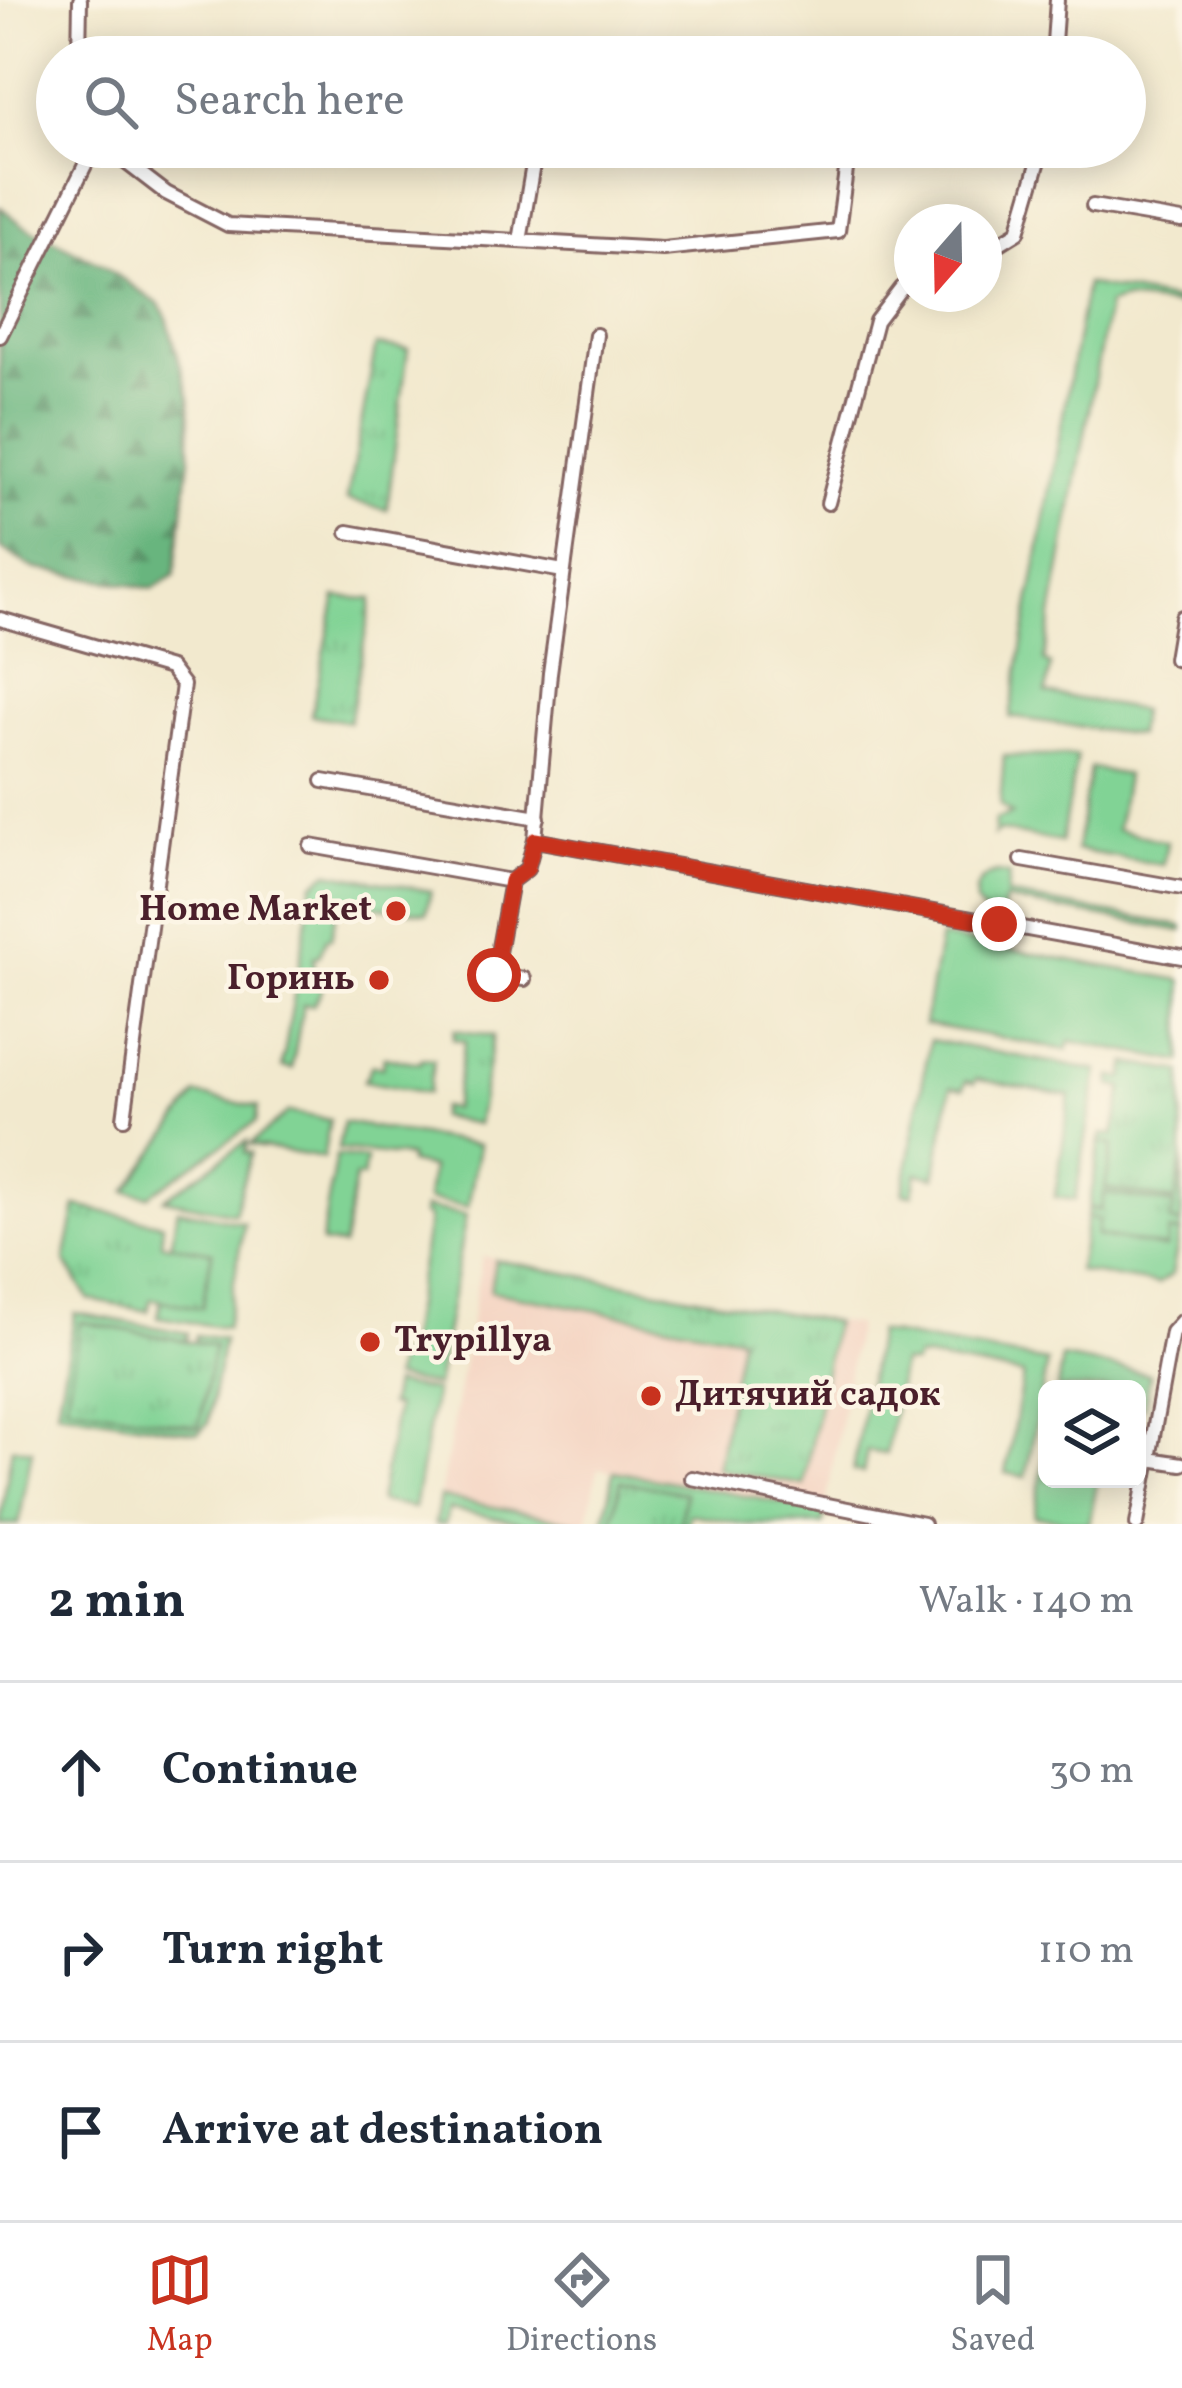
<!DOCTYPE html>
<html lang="en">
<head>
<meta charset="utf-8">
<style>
  :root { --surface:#fff; --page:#f2f2f3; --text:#1f2937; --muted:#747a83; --line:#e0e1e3; --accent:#c8321e }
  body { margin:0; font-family:Vollkorn,serif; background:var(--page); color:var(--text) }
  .controls { position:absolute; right:36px; bottom:36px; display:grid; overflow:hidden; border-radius:18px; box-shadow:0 6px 30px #0003 }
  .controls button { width:108px; height:108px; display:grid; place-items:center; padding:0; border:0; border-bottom:3px solid var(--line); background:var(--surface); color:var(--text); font:60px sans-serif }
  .compass { position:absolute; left:894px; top:204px; width:108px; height:108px; border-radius:50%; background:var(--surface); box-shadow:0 6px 30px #0003; rotate:200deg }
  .stop { position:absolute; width:36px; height:36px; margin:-27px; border:9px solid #c8321e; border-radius:50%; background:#fff }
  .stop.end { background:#c8321e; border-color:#fff; box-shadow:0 3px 12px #0008 }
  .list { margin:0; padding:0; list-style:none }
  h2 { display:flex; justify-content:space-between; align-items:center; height:156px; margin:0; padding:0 48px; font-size:51px }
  h2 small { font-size:39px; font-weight:400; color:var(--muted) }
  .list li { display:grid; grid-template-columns:78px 1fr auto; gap:36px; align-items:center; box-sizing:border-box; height:180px; padding:0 48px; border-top:3px solid var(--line) }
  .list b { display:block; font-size:45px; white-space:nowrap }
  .list em { font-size:39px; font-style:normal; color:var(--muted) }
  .icon { flex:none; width:66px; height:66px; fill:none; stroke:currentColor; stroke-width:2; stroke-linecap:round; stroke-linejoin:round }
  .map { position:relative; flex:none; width:1182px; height:1524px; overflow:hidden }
  .search { position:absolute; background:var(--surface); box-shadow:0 6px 30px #0003; left:36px; right:36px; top:36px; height:132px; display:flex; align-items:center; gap:30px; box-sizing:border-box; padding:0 42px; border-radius:66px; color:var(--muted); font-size:45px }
  .sheet { height:696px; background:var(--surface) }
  nav { display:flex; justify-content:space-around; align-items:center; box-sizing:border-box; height:168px; border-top:3px solid var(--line); background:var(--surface); font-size:33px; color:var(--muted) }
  nav a { display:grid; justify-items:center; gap:6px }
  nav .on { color:var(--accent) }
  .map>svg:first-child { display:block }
  .built { fill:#f4d3c1 }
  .grass { fill:#81d395; stroke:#667960; stroke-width:3 }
  .forest { fill:url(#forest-firs); stroke:#596a54; stroke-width:3 }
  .park { fill:url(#park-tufts); stroke:#667960; stroke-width:3 }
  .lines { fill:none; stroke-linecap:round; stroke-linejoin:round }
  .service-casing { stroke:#856664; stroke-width:18 }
  .service { stroke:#fff; stroke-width:12 }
  .route { stroke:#c8321e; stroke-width:15 }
  .poi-dot { fill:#c8321e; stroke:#fcf5e5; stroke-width:4.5 }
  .labels { text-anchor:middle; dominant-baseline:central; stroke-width:9; stroke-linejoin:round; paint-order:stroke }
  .poi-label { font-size:36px; font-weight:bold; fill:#4a1f2b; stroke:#fcf5e5; text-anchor:end }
</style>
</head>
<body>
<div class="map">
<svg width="1182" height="1524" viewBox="0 0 1182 1524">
  <defs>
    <pattern id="forest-firs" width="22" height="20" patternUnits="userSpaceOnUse" patternTransform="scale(3)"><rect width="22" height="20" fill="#68b57e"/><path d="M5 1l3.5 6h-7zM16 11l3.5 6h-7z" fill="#589367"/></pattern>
    <pattern id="park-tufts" width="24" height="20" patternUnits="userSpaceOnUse" patternTransform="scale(3)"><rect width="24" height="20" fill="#81d395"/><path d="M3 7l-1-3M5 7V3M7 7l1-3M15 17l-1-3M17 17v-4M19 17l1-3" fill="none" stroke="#71b581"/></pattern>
  </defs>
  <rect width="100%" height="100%" fill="#fcf5e5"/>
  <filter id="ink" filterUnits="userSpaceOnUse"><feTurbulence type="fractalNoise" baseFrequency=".00833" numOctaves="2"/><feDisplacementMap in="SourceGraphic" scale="24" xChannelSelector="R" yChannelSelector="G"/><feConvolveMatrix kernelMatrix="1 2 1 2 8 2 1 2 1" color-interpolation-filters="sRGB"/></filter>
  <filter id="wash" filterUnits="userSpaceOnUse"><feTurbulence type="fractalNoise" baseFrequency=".004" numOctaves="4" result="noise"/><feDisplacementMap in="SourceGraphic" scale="48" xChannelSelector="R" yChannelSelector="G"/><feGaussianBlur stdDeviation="2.7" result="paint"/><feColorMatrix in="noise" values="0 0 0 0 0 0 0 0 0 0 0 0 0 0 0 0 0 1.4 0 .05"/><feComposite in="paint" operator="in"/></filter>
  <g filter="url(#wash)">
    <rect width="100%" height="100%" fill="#f2e9ce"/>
    <!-- built -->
    <path class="built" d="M482,1256L857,1325L825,1511L598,1468L587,1524L440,1497Z"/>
    <!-- grass -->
    <g class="grass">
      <path d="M1086,284L1182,302V306L1124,300L1108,305L1044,661L1051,665L1046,693L1140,710L1137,735L1010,717Z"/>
      <path d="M1004,756H1077L1061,842L1000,831L994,835L995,820L1012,814L1000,805Z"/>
      <path d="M1090,768L1126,775L1117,829L1167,842L1163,865L1076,850Z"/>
      <path d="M328,872L431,891L426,913L339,901L331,938H327L319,956L314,957V971L324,975L321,992L313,1005H303L292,1069L282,1067L313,884Z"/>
      <path d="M997,873L1009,875L1007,895L1182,926V931L1005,900L1001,919L983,912L976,903C974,886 980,877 997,873Z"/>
      <path d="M940,937L1182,980V1062L1070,1041L1067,1050L924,1024Z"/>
      <path d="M930,1040L1098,1071L1075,1200L1055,1197L1070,1096L976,1079L974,1083L966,1081L963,1089L951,1087L935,1177L917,1173L913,1194L903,1193Z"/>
      <path d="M384,1057L420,1063L422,1059L434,1060L428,1093L364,1081L372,1065L382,1067Z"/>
      <path d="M197,1095L258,1107L256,1122L148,1196L126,1191Z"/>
      <path d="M288,1112L330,1120L323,1158L250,1145Z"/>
      <path d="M343,1122L479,1145L468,1207L427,1200L431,1168L409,1163V1157L338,1149Z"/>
      <path d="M247,1141L245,1153H251L234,1213L164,1199Z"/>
      <path d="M1100,1142L1113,1145L1106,1188L1174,1200L1182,1159L1181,1224L1171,1222L1173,1205L1104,1193L1101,1210L1089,1208Z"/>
      <path d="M336,1155L366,1159L363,1178L355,1177L343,1246L321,1243Z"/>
      <path d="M424,1208L466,1215L436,1386L393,1378L397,1356L405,1357L429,1217L423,1215Z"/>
      <path d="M178,1209L244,1223L226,1328L158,1317L161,1300L202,1307L212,1253L170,1245Z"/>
      <path d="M1087,1217L1099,1219L1097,1236L1165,1248L1169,1231L1180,1233L1172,1274L1158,1284L1078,1271Z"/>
      <path d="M75,1313L188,1333L186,1341L81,1322L67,1404L199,1426L213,1345L195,1342L196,1335L223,1339L208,1423L198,1433L57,1410Z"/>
      <path d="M877,1332L1047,1362L1026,1477L1006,1473L1023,1375L925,1358H916L914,1364L902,1363L886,1454L867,1451L863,1473L853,1471Z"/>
      <path d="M1062,1358L1150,1374L1144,1407L1137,1406V1389H1057Z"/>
      <path d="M393,1384L435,1391L414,1508L379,1502L396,1407L389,1405Z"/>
      <path d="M12,1447L32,1450L19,1524H0Z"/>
      <path d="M1045,1453L1047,1479H1098L1089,1524L1034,1516Z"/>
      <path d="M614,1471L825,1511L823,1524H745L690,1514L688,1524H679L621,1481L612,1524H604Z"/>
      <path d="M440,1497L587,1524H529L449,1509L445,1524H435Z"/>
    </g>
    <!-- forest -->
    <path class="forest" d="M0,207L23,225L101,264L160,305L167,318L190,399V458L175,575L153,589L32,568L0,548Z"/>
    <!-- park -->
    <g class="park">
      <path d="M376,345L408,349L387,510L347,500Z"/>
      <path d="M336,597L372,599L349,722L311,715Z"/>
      <path d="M454,1030L493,1036L477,1124L439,1117L441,1107L453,1109L465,1041L453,1039Z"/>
      <path d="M1127,1063L1182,1072V1159L1175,1201L1105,1188L1113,1145L1100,1142L1102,1134L1114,1135L1123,1088L1111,1085L1112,1077L1124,1078Z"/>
      <path d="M1104,1193L1174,1205L1171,1222L1181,1224L1180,1233L1169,1231L1166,1248L1096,1235L1099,1220L1087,1217L1089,1208L1101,1210Z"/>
      <path d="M76,1206L163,1224L161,1243L212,1252L202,1308L151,1299L148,1311L89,1300L65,1261Z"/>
      <path d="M495,1260L834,1322L804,1485L717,1469L740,1337L490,1291Z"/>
      <path d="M80,1322L214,1346L199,1427L66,1404Z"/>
      <path d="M621,1481L685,1493L680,1524H612Z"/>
    </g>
  </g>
  <g filter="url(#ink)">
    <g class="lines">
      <!-- service casing -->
      <g class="service-casing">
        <g id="service">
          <path d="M79,57L80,0"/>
          <path d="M1053,57L1057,0"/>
          <path d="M106,147L166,193L228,225L663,249L838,231L849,147"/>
          <path d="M1093,206L1182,221"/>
          <path d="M520,241L536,147"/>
          <path d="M984,253L1018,232L1043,147"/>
          <path d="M0,336L94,147"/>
          <path d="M828,503L876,321L901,288L912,284"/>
          <path d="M348,532L563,571"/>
          <path d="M1182,617L1175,659L1182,660"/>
          <path d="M0,619L170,668L183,685L124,1118"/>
          <path d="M323,781L538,818"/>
          <path d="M535,840L550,673L596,335"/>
          <path d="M311,846L511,881L527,869L535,840L1182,957"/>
          <path d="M1022,860L1182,888"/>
          <path d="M511,881L494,975L524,979"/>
          <path d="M1149,1459L1182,1464"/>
          <path d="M692,1478L923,1524"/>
          <path d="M1137,1524L1172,1332L1182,1321"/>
        </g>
      </g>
      <!-- service -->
      <use href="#service" class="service"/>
    </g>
  </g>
  <g class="lines" filter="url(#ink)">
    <!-- route -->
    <path class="route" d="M494,975L511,881L527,869L535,840L999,924"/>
  </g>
  <!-- markers -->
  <g class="poi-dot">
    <circle cx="396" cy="911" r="12"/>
    <circle cx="379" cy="980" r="12"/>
    <circle cx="370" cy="1342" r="12"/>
    <circle cx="651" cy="1396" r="12"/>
  </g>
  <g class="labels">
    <!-- poi labels -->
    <g class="poi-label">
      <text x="372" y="911">Home Market</text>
      <text x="355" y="980">Горинь</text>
      <text x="394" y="1342" text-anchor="start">Trypillya</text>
      <text x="675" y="1396" text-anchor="start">Дитячий садок</text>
    </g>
  </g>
</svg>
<div class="controls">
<button><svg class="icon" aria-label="layers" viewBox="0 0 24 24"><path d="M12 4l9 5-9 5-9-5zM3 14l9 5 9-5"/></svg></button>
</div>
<svg class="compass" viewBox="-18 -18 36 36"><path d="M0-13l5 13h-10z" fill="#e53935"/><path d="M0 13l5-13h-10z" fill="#747a83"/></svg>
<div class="stop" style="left:494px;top:975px"></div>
<div class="stop end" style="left:999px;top:924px"></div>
<div class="search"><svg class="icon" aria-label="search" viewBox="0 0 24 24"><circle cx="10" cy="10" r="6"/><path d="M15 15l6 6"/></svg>Search here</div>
</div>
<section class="sheet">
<h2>2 min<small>Walk · 140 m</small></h2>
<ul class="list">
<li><svg class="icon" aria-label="ahead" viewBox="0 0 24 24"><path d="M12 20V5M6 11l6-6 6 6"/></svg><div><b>Continue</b></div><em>30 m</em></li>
<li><svg class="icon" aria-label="right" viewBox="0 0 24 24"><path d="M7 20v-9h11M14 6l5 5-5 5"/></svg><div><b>Turn right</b></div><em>110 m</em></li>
<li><svg class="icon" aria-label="arrive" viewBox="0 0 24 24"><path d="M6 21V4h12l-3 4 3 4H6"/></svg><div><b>Arrive at destination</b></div></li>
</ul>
</section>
<nav>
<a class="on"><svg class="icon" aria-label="map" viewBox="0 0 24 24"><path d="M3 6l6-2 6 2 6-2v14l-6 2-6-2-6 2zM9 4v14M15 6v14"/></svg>Map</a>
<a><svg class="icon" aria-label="directions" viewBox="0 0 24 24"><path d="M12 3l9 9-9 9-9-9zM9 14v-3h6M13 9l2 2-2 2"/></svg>Directions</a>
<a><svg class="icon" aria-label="saved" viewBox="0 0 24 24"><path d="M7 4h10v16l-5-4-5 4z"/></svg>Saved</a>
</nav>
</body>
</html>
